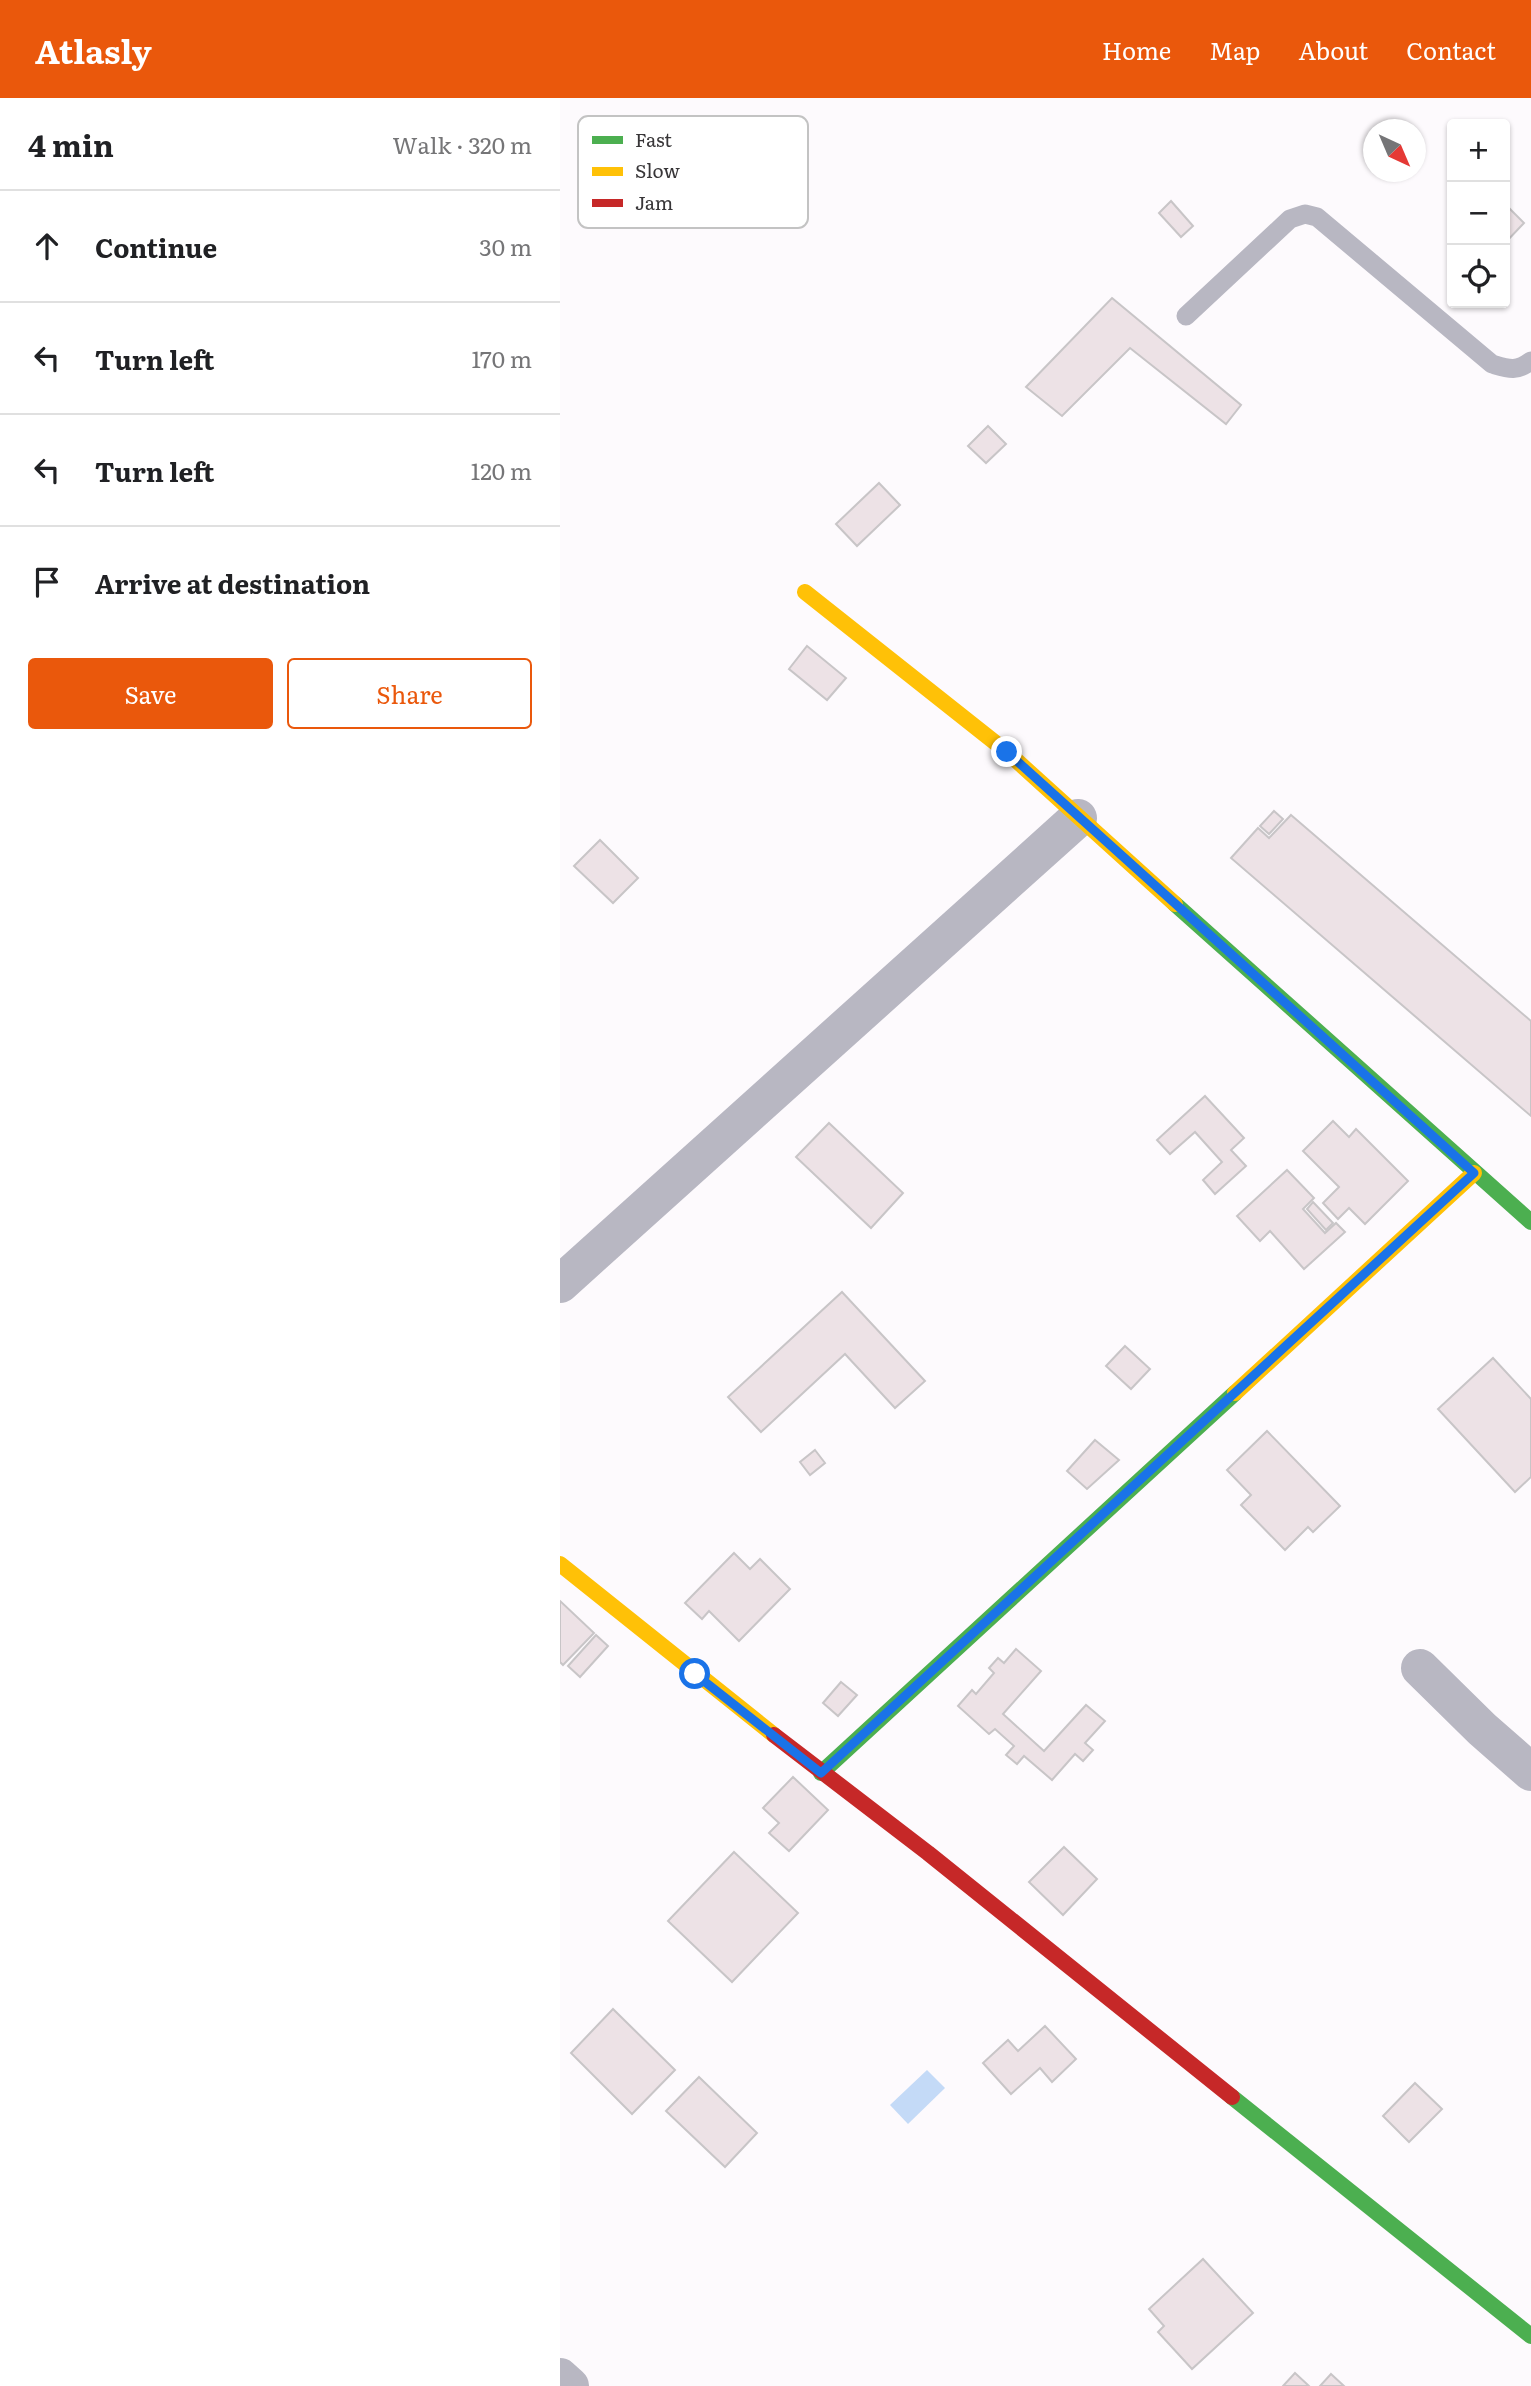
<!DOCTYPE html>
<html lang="en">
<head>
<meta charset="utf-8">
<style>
  :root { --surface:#fff; --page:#f2f2f2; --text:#202124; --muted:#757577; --line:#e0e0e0; --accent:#ea580c }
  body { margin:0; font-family:Literata,serif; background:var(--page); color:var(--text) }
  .controls { position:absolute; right:21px; top:21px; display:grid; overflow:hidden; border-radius:7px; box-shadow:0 2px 5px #0004 }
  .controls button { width:63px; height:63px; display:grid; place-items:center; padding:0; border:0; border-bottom:2px solid var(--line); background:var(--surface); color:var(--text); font:35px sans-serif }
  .compass { position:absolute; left:803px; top:21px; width:63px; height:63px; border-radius:50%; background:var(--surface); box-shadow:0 2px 5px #0004; rotate:136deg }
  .stop { position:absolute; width:21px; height:21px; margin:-16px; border:5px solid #1a73e8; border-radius:50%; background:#fff }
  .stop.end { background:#1a73e8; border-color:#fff; box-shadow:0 2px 7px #0008 }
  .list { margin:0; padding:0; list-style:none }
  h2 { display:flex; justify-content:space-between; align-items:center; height:91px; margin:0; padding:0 28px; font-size:30px }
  h2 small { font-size:23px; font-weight:400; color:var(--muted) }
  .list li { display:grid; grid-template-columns:46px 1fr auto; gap:21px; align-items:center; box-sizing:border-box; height:112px; padding:0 28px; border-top:2px solid var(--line) }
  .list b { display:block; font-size:26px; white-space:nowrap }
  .list em { font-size:23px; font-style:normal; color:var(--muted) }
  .actions { display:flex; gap:14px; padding:21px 28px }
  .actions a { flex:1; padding:16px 0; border:2px solid var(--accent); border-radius:7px; text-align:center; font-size:24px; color:var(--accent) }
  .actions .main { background:var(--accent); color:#fff }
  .icon { flex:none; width:38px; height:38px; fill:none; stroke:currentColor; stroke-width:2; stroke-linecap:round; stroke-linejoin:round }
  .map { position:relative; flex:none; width:971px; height:2288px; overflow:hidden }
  header { display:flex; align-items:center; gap:42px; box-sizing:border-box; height:98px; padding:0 35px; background:var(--accent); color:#fff }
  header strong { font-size:33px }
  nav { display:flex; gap:38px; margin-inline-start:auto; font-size:24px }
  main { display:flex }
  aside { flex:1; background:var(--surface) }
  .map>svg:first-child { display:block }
  .water { fill:#c4daf7 }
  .building { fill:#ede2e6; stroke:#c8c5c7; stroke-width:2 }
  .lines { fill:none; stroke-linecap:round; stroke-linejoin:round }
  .lane { stroke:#b8b7c2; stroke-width:19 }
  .street { stroke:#b8b7c2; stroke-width:38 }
  .fast { stroke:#4caf50; stroke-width:16 }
  .slow { stroke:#ffc107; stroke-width:16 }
  .jam { stroke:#c62828; stroke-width:16 }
  .route { stroke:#1a73e8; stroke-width:9 }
  .key { fill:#fff; stroke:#c3c3c3; stroke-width:2 }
  .key-label { font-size:19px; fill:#383638 }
</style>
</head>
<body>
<header>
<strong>Atlasly</strong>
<nav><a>Home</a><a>Map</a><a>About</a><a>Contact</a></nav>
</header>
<main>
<aside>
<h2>4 min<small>Walk · 320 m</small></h2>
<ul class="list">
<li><svg class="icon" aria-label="ahead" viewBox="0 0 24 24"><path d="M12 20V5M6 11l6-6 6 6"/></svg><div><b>Continue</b></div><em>30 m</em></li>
<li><svg class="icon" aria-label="left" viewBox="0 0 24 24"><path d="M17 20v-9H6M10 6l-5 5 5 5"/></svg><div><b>Turn left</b></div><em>170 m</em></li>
<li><svg class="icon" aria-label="left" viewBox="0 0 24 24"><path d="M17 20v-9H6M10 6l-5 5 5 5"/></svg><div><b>Turn left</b></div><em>120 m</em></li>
<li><svg class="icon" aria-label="arrive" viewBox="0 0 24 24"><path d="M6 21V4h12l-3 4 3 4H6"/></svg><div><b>Arrive at destination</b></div></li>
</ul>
<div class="actions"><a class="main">Save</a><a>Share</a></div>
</aside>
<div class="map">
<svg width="971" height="2288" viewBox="0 0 971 2288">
  <rect width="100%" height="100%" fill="#fdfafd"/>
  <!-- water -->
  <path class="water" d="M367,1972L385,1990L348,2026L330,2007Z"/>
  <!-- building -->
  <g class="building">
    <path d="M611,103L633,128L621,139L599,115Z"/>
    <path d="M945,106L964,125L945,145Z"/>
    <path d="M552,200L681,307L666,326L570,250L502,318L466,289Z"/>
    <path d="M428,328L446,346L426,365L408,348Z"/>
    <path d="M319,385L340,407L297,448L276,426Z"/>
    <path d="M247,548L286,580L267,602L229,571Z"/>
    <path d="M714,713L723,721L709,736L700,728Z"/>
    <path d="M731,717L971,923V1018L671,760L698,730L709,740Z"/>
    <path d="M40,742L78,780L53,805L14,768Z"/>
    <path d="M645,998L684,1040L671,1052L686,1068L655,1096L643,1082L662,1064L635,1034L610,1056L597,1042Z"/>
    <path d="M773,1023L789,1039L796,1031L848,1083L805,1126L789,1110L778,1121L763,1105L779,1089L743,1053Z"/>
    <path d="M269,1025L343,1095L311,1130L236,1059Z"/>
    <path d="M727,1072L754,1100L743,1111L765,1135L776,1125L785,1134L744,1171L710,1133L700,1143L677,1118Z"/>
    <path d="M753,1104L773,1125L766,1132L747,1111Z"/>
    <path d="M282,1194L365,1283L335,1310L285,1256L201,1334L168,1299Z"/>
    <path d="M565,1248L590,1271L571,1291L546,1268Z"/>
    <path d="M933,1260L971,1301V1379L955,1394L878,1311Z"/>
    <path d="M707,1333L780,1408L753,1434L748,1429L725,1452L681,1407L691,1397L667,1372Z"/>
    <path d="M535,1342L559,1362L527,1391L507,1373Z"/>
    <path d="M255,1352L265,1365L250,1377L240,1364Z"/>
    <path d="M174,1455L190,1471L200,1461L230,1491L179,1543L149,1513L142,1521L125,1505Z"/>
    <path d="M0,1503L34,1535L3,1567L0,1564Z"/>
    <path d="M36,1537L48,1548L20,1579L8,1568Z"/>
    <path d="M456,1551L481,1573L443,1616L484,1653L526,1607L545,1623L525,1645L533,1652L523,1663L515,1656L492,1682L464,1658L457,1666L446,1657L454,1648L435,1631L429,1636L398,1608L412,1592L416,1596L434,1575L429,1570L438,1560L444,1565Z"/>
    <path d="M281,1584L297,1597L278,1618L263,1605Z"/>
    <path d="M233,1679L268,1712L229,1753L209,1735L219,1725L203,1710Z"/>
    <path d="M504,1749L537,1781L503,1817L469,1784Z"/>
    <path d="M174,1754L238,1815L172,1884L108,1823Z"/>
    <path d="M53,1911L115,1972L72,2016L11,1955Z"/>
    <path d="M485,1928L516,1961L492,1984L480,1970L451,1996L423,1965L448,1942L458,1953Z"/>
    <path d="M139,1979L197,2035L165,2069L106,2013Z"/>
    <path d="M855,1985L882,2011L849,2044L823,2018Z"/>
    <path d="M643,2161L693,2215L632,2271L598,2234L604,2228L589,2211Z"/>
    <path d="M735,2275L749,2288H723Z"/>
    <path d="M771,2276L784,2288H760Z"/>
  </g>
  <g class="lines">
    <!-- lane -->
    <path class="lane" d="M626,218L730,121L745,116L757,119L932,266C949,271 956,274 971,263"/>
    <!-- street -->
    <g class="street">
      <path d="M0,1186L518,720"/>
      <path d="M860,1570L922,1631L971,1674"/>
      <path d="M0,2279L10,2288"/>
    </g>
    <!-- fast -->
    <g class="fast">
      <path d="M615,806L971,1124"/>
      <path d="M261,1675L675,1295"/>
      <path d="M672,1999L971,2238"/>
    </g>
    <!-- slow -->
    <g class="slow">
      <path d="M245,494L447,654L615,806"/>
      <path d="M675,1295L914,1075"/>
      <path d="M0,1466L214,1637"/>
    </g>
    <!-- jam -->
    <path class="jam" d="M214,1637L368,1755L672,1999"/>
  </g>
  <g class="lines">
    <!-- route -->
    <path class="route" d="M135,1576L261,1675L914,1075L447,654"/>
  </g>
  <!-- legend -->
  <rect x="18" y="18" width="230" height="112" rx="10" class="key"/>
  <rect x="32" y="38" width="31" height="8" fill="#4caf50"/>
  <rect x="32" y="69" width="31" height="9" fill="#ffc107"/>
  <rect x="32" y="101" width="31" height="8" fill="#c62828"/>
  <g class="key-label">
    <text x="75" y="49">Fast</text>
    <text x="75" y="80">Slow</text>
    <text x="75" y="112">Jam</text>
  </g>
</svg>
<div class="controls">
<button>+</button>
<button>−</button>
<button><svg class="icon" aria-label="locate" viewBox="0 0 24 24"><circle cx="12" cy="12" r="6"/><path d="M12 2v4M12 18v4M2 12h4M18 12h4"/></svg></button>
</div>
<svg class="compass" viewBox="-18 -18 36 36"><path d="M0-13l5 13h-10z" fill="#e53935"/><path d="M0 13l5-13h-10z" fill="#757577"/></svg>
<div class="stop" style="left:135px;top:1576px"></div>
<div class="stop end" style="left:447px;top:654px"></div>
</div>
</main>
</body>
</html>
